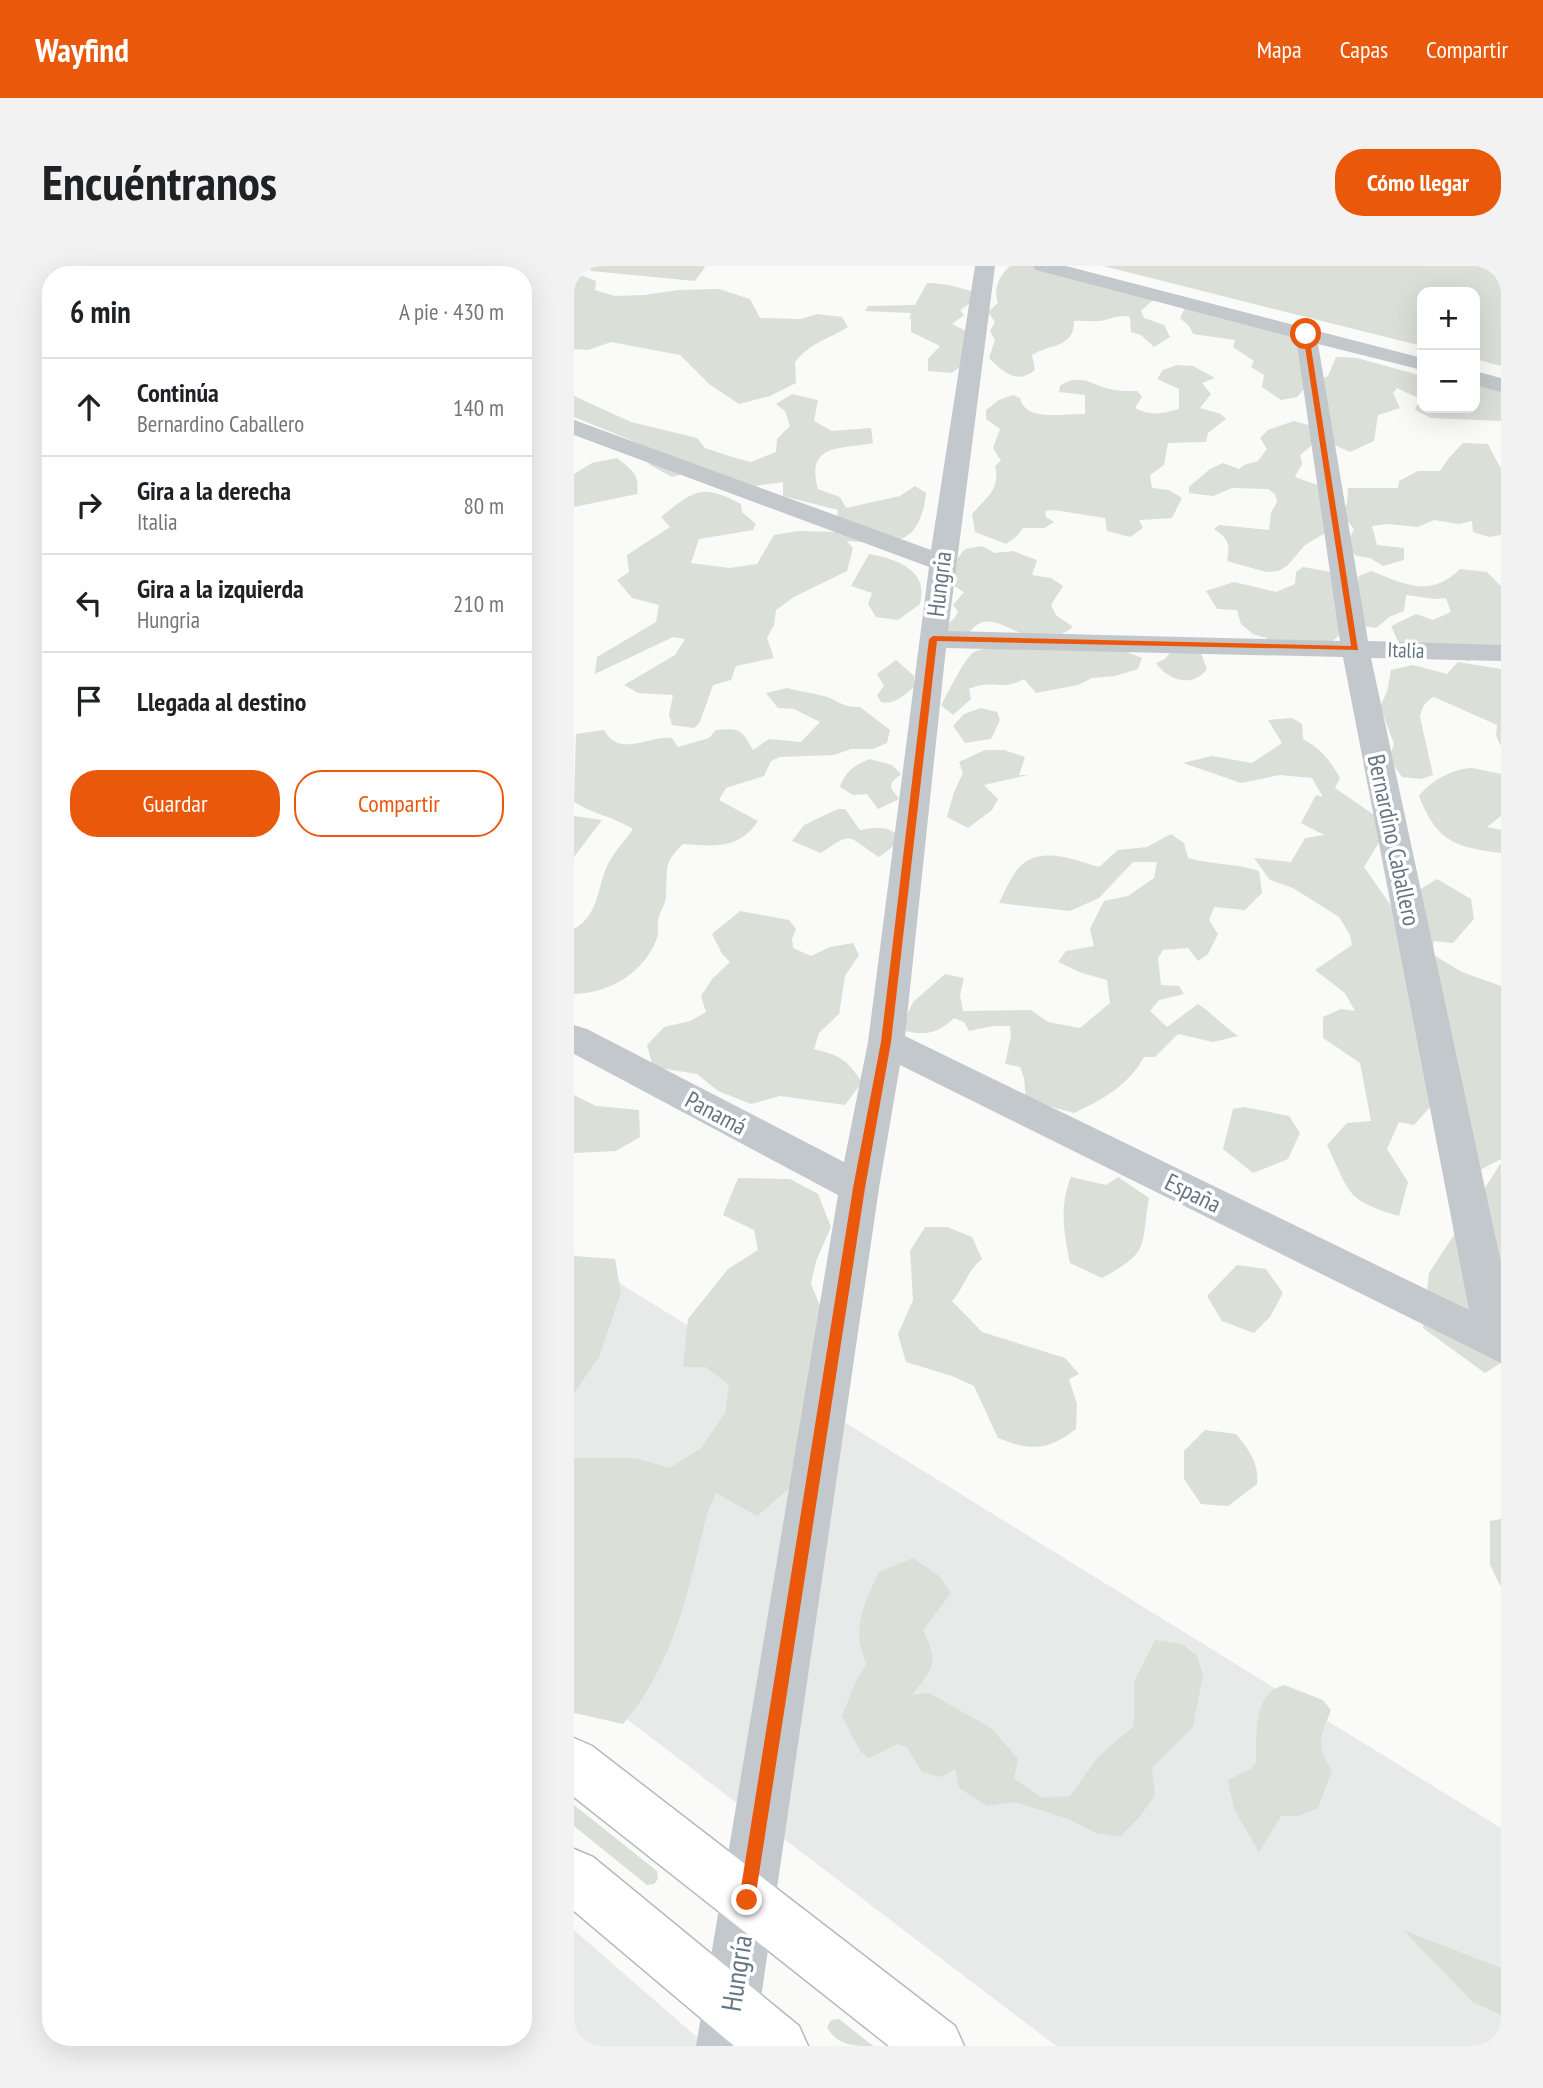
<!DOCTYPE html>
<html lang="es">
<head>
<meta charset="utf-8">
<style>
  :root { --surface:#fff; --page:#f2f2f2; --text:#202124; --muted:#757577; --line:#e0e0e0; --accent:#ea580c }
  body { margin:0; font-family:"PT Sans Narrow",sans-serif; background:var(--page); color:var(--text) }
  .controls { position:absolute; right:21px; top:21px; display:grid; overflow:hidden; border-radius:14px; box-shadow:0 7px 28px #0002 }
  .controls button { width:63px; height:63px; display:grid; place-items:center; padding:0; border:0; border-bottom:2px solid var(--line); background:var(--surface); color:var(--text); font:35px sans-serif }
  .stop { position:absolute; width:21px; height:21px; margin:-16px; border:5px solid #ea580c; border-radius:50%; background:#fff }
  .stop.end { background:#ea580c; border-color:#fff; box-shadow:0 2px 7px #0008 }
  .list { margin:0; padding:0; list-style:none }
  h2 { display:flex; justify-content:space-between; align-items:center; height:91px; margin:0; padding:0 28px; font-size:30px }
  h2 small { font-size:23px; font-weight:400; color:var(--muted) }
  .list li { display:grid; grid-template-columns:46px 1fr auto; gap:21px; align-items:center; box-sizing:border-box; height:98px; padding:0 28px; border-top:2px solid var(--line) }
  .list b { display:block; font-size:26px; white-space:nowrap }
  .list p { margin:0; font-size:23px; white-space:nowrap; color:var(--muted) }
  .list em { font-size:23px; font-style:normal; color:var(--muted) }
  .actions { display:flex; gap:14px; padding:21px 28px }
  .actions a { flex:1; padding:16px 0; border:2px solid var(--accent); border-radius:28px; text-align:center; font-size:24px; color:var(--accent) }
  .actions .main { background:var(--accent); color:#fff }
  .icon { flex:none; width:38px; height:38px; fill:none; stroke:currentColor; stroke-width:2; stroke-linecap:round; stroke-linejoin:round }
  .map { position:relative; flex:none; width:927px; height:1780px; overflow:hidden; border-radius:28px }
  header { display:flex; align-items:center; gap:42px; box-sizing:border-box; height:98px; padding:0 35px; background:var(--accent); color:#fff }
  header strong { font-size:33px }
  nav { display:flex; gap:38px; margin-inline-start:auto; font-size:24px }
  .intro { display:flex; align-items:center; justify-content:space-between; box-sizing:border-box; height:168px; padding:0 42px }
  h1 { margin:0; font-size:49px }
  .button { padding:18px 32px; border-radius:28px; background:var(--accent); color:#fff; font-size:24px; font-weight:700 }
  main { display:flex; gap:42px; padding:0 42px }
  aside { flex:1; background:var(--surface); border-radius:28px; box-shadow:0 7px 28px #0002 }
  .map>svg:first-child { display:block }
  .built { fill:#e8e9e9 }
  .green { fill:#dadfd7 }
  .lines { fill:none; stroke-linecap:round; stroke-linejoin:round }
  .primary-casing { stroke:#b5babe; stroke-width:3 }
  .street { fill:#c3c8cc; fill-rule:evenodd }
  .primary { fill:#fff; fill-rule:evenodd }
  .route { fill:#ea580c }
  .labels { text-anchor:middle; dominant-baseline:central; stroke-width:7; stroke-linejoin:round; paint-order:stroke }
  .far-street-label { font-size:21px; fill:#657683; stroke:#fff }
  .street-label { font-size:24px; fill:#657683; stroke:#fff }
  .near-street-label { font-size:28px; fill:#657683; stroke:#fff }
</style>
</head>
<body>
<header>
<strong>Wayfind</strong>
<nav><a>Mapa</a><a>Capas</a><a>Compartir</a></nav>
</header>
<div class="intro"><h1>Encuéntranos</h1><a class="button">Cómo llegar</a></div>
<main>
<aside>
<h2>6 min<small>A pie · 430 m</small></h2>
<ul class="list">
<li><svg class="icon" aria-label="ahead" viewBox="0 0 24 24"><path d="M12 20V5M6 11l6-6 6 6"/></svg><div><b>Continúa</b><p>Bernardino Caballero</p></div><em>140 m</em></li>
<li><svg class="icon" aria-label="right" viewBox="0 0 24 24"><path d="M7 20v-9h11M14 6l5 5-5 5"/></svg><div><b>Gira a la derecha</b><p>Italia</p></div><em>80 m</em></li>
<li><svg class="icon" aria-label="left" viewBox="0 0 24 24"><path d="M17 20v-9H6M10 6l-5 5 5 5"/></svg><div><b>Gira a la izquierda</b><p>Hungria</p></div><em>210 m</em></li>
<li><svg class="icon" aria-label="arrive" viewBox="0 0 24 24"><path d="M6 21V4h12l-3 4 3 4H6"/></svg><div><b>Llegada al destino</b></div></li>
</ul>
<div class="actions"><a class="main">Guardar</a><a>Compartir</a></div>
</aside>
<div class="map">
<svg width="927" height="1780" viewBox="0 0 927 1780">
  <rect width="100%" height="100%" fill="#fafaf8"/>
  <!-- built -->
  <g class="built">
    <path d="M0,989L927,1562V1780H482L0,1413Z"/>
    <path d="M0,1664L133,1780H0Z"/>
  </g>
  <!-- green -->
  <g class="green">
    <path d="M13,0H130L131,1L121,15L17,5Z"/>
    <path d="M436,0H462L579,34L567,45L570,52L590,59L596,71L580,81L567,69L557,66L556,51C543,47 535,55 523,55C515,56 508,54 500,55C501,82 475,78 458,89L461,104C444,119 429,106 415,92L421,74L416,65L421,56L414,46L424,37C419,23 425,10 436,0Z"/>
    <path d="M529,0H927V100L901,93V26H848V80Z"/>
    <path d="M9,10L22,15L21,24L41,30L70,29L105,24L145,23L176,33L186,52L227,53L243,48L268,51L274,61C253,74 237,76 221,96L222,117L196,130L165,138L135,118L106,89L37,76L14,84L0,83V12Z"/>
    <path d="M353,17C373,17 389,22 408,29L386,44L390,49L378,58L394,66L391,98L377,107L354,105V93L366,80L337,66V52L335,54L337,47L291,45L294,40L341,39Z"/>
    <path d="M611,42L729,68L732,121L723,131L707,134L688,121L690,109L677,101L680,95L659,81L661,74L619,68L616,61L606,52Z"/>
    <path d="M762,91L783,92L848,110V142H901V116L921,119L927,125V155L857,152L841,144L846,133L823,122L819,127L826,142L804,149L800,175L776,186L754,176L742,115L754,110Z"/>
    <path d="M603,99L619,100L641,112L628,117L637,128L626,142L647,148L652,153L634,167L632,176L594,177L590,199L576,209L578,222L595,224L608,232L598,252L565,254L569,262L556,271L533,265L531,252L480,244L471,245L472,251L480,256L470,262H449L443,270L432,278L401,266L398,248C412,232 427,223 421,200L427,195L419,182L426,163L412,153V144L425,134L439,129L446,132C451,157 493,147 511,148V129L485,126L486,120C506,105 521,121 540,124C547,125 555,125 563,125L568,131L561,142C576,150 588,148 605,143V123L583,113L589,104Z"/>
    <path d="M218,128L244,134L240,155L258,165L297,162L299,177C267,184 231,176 244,223L266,231L272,242L326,230L341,220L352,227C346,282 318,278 273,275L279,282L273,305L220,331L202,344L200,359L193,372L200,392L162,400L157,414L139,419L126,456L120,462L98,459L95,449L99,429L64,427L50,419L101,389L111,373L99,371L21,408L23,391L82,356L85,339L58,332L43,314L55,306L53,289L96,261L87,251C120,224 128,217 167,238L168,246L182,258L179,264L125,273L117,297L155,302L183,298L200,269L224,265L264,266L268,270L262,259L264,244L209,230V216L168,222L124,204L98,211L76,199L59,175L0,151V130L57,156L123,172L131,182L158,191L177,196L202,186L203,173L216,160L211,145L202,138Z"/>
    <path d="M720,155L742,161L749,170L726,189L728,198L721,211L749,221L753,266L731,279L713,300L704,305L692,306L653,295C656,278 655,273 640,263L645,259L695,264L697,247L703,236L701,228L694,223L658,222L639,230L615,227V221L636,203L649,197L665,203L670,199L684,195L693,183L686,172L694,164Z"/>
    <path d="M889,177L914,178L927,203V269L915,271L899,266L898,255L885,258L860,254L844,261L814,258L798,260L803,279L830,282V294L809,300L796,292L782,290C773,280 774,275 780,263L768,249L773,237L774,222H824L825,215L844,205H866L874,193Z"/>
    <path d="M43,192C58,204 66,208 63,228L0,241V208L18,197Z"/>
    <path d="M408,280L421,287L439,285L463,294L458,309L477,312L489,320L477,339L482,349L499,361C457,393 429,344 404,358C398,362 393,370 388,374L366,364L380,353L384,345L379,339L390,326L375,317L379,298L391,283Z"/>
    <path d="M295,288C323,293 355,304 346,338L324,354L302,351L294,338L298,327L277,320Z"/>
    <path d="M729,301L762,307L771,363L748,386L713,385L692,372L679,368L667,358L663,344L643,343L632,325L660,316L702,326L721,318L722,306Z"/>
    <path d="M886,303L913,306L927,320V380L895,395L854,389L824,375L817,360L842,348L859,354L877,346L872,332L861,333L832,329L830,345L815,351L802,362L784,359L781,328L785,310L797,305C832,318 855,333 886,303Z"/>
    <path d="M428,380L545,383L568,392L564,403L541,410L518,412L504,419L462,427L450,413C428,426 418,412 395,423L397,433L379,449L367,439C374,427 391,391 400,386C407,382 420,382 428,380Z"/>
    <path d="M598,384L627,387L633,403C619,422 594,415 582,397L591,393Z"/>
    <path d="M322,394L340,410V421C330,429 321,439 307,436L303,429L310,420L303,408Z"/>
    <path d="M884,396L927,403V480L922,470L923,459L860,431C851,435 848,441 846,451L859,509L847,513L828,511L815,492L820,478L806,440L813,426L817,404L839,399L873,408Z"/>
    <path d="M213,422C226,426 241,427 253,431C266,436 271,442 286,441L316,464L313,477L299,483H277L260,489L206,491L197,495L190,510L152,522L145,534L184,555C165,584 140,580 109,578C88,598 94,604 92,630C92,639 84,647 84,656C83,661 85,666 83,672C70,707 36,727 0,728V663C23,650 23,627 31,605C36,590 50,576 59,563C40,551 19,548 0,536L2,468L30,464C45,492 74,470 98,472L104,481L135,472L142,464C167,462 167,463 179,484L195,473L227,476L246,456L220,443L204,442L192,427Z"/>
    <path d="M407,442L423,446L426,454L417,473L391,477L379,460L390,448Z"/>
    <path d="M718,452L728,458L729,473C747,483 756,494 766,512L761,522L803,551L810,568L790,601L822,647L845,624L863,613L897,633L900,653L879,677L860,675L858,688L888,706L927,720V893L889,913L858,839L840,859L825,856L813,883L834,916L825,950C771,934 776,927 753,879L773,857L797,855L786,797L749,772V751L767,743L781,745L771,727L741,704L778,679L776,669L765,651L719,622L696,614L680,592L717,596L731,572L750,569L727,557L742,529L749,531L738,512L706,509L667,517L609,497L638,490L678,497L708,477L694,454Z"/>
    <path d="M411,484H430L451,491L445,509H454L410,519L424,533L418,544L394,562L373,551L380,526L389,507L385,496Z"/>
    <path d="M296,493L318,499L327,508L318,516L317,522L325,533L304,543L293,528L279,529L266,521C272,505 280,499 296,493Z"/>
    <path d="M898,502L927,508V550L913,561L927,564V587C881,581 863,576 845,530C858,514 878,503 898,502Z"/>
    <path d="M264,543H271L286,564C305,560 315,560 329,573L305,591C274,572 280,563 247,587L218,575L230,559Z"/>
    <path d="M0,550L28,554L0,591Z"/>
    <path d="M597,568L610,577L614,592C638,599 661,597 685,605L688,627L671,644L640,641L635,654L644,668L634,688L624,695L614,682L589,684L584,692L587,719L605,720L610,728L585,734L576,745L593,761L624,738C639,748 649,760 664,770L639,776L604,768L581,791H570C555,819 528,834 500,847L452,834L450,812L446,801L431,798L437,770L436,760H419L395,765L390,756L380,752C361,770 350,769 326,764L339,736L371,708L390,712L386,729L389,745L457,744L474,756L506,762L536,737L533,714L508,707L484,696L492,685L520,680L516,663L530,635L554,630L580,612L583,596H559L525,632L496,645L425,637C432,624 439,603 453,595C474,582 504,595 525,601L544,584L573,581Z"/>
    <path d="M166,645L215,654L222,663L218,673L219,682L237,690L256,681L279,677L285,689L271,710L265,748L245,767L240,783C267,790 272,793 288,816L271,839L206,830L177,838L144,825L123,808L79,801L73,779L90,761L116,755L132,746L127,730L139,712L156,696L148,688L138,668Z"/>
    <path d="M0,829L22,840L65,844L66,871L42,885L0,887Z"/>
    <path d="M670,841L715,850L726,867L714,893L679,907L649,883L659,843Z"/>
    <path d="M927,897V1097L911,1107L849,1062L855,1007Z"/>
    <path d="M497,911L532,919L544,911L575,932C566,984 577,985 528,1012L496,997C490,967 485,940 497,911Z"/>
    <path d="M164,912L216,913L244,928L257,961L242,995L237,1018L251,1052L236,1204L183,1250L142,1227L133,1248C114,1324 101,1397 49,1458L0,1447V1192H61L96,1202L127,1182L151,1147L155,1119L132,1101H109L114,1053L154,1003L184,984L180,964L149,949Z"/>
    <path d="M351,961H373L398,971L408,993C394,1003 390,1022 378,1035L408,1066L491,1092L505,1108L495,1113L503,1138L502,1163C474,1185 457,1185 424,1172L400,1120L378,1110L332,1096L324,1068L339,1034L336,985Z"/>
    <path d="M0,990L41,993L47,1027L25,1091L0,1127Z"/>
    <path d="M663,999L692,1003L709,1027L696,1051L680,1067L648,1055L633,1030Z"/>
    <path d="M631,1164L662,1168C675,1184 685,1197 683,1218L654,1240L627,1238L610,1213V1185Z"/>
    <path d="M927,1253V1321L916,1299V1255Z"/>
    <path d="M339,1292L365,1310L377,1327L349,1364C365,1398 360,1401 338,1429L355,1427L417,1462L444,1493L440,1513L468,1532L496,1530L524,1491L560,1460V1416L581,1374L608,1378L623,1390L629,1409L619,1461L578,1502L581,1529L567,1549L546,1571L522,1567L495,1553L441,1536L413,1540L385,1522L381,1503L368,1511L348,1506L333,1481L323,1478L295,1492L286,1485L268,1450L282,1415L293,1398C276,1364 290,1339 305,1306Z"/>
    <path d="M710,1419L749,1434L757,1444C747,1471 740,1479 758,1504L744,1542L725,1550H707L685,1586L660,1543L654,1514L678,1502L682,1496C683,1470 678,1428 710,1419Z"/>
    <path d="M0,1539L83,1605L84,1613L80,1618L73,1619L0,1560Z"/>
    <path d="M829,1664L927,1702V1749L899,1736Z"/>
    <path d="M265,1753L299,1780C280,1780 263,1780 253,1761L257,1754Z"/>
  </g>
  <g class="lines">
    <!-- primary casing -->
    <g class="primary-casing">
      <g id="primary">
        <path d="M0,1472L18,1480L381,1760L390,1780H315L0,1531Z"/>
        <path d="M0,1583L19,1591L225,1760L234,1780H160L0,1645Z"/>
      </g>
    </g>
    <!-- street -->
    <g class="street">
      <path d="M401,0H421L374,365L766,375L722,72L462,4L459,0H492L848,92V104L744,78L794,375L927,379V395L797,392L927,997V1097L326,799L305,922L180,1780H122L264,929L0,788V759L13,763L270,896L294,776L355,301L0,169V154L357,284ZM372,382L769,391L895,1044L331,770Z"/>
      <path d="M901,105L927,112V126L901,119Z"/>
    </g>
    <!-- primary -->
    <use href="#primary" class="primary"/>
  </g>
  <!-- route -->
  <path class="route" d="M732,66L735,68L784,384L363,375L317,776L291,922L181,1634L179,1639L173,1642L168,1639L165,1634L279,922L307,776L355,373L359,370L777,380L729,68Z"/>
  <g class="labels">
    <!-- far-street labels -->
    <g class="far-street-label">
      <text transform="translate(832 384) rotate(2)">Italia</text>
    </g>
    <!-- street labels -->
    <g class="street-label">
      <text transform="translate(365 318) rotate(-83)">Hungria</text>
      <text transform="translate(820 574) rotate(78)">Bernardino Caballero</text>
      <text transform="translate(142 847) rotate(28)">Panamá</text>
      <text transform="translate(619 927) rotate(26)">España</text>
    </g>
    <!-- near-street labels -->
    <g class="near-street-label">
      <text transform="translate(162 1707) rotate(-81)">Hungría</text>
    </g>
  </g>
</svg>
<div class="controls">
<button>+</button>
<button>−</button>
</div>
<div class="stop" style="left:732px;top:68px"></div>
<div class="stop end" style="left:173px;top:1634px"></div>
</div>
</main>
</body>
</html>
